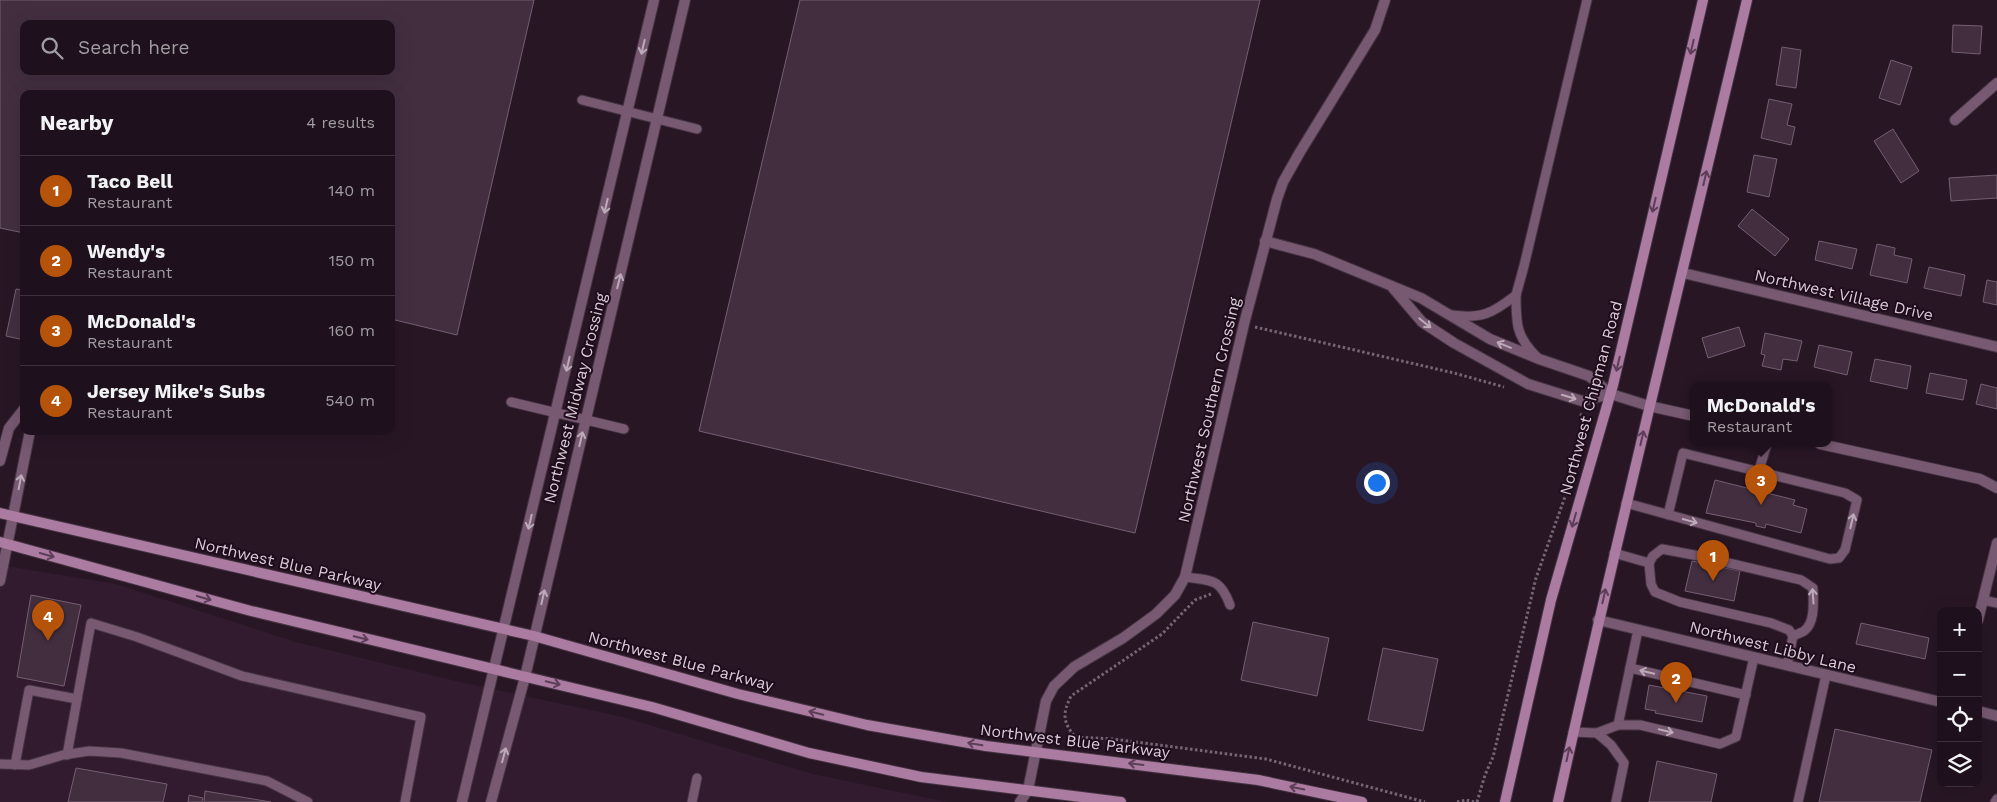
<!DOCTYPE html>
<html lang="en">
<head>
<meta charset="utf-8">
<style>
  :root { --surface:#1e101c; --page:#261925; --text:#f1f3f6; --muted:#a19da3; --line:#3c303b; --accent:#b45309 }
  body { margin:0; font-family:"Work Sans",sans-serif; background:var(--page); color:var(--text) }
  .controls { position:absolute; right:15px; bottom:15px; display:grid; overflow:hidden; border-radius:10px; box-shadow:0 5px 20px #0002 }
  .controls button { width:45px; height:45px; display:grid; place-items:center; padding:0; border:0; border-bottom:1px solid var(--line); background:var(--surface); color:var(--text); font:25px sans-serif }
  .you { position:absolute; left:1376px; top:482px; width:18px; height:18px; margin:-12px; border:4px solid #fff; border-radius:50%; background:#1a73e8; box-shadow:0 0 0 8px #1a73e833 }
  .badge { display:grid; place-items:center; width:32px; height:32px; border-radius:50%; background:var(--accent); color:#fff; font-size:16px; font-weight:700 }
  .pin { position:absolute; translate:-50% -41px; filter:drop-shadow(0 1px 2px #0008) }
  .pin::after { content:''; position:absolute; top:26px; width:18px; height:15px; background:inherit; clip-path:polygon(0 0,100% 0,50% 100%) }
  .popup { position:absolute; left:1690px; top:382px; width:142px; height:65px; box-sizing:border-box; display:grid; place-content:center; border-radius:10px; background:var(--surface); filter:drop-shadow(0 1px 4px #0005); font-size:16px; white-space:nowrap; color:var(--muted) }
  .popup b { font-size:19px; color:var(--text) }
  .popup::after { content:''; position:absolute; left:50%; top:100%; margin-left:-10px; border:10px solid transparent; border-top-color:var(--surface) }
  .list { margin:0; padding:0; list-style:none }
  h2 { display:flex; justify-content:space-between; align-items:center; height:65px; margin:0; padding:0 20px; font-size:21px }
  h2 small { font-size:16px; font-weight:400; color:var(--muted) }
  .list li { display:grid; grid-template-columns:32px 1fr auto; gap:15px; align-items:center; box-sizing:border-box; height:70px; padding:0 20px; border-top:1px solid var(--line) }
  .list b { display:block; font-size:19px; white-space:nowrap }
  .list p { margin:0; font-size:16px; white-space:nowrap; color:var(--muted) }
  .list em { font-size:16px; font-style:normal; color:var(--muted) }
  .icon { flex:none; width:28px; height:28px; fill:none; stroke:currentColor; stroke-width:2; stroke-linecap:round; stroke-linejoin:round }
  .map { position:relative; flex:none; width:1997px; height:802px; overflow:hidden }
  .search { position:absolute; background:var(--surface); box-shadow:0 5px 20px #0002; left:20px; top:20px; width:375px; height:55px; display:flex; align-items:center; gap:12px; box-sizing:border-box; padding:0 18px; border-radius:10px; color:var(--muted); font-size:19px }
  .panel { position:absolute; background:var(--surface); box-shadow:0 5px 20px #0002; left:20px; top:90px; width:375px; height:345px; border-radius:10px }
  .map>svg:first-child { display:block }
  .built { fill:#321a2f }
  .building { fill:#422e3f; stroke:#755e71; fill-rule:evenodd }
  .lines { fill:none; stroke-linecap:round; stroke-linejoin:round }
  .lane-casing { stroke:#443341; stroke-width:11 }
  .street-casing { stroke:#443341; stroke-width:12 }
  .secondary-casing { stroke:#443341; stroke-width:12 }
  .path { stroke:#766573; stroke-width:3; stroke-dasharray:2.5 2.5; stroke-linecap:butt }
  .lane { stroke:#775971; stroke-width:9 }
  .street { stroke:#775971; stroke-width:10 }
  .secondary { stroke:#ab7ba2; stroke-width:10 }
  .oneway { stroke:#bcaab8 }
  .oneway2 { stroke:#5d3e58 }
  .labels { text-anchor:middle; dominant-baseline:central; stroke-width:4; stroke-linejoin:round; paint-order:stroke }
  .street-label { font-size:16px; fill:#daccd7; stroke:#1e0c1c }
</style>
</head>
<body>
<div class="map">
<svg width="1997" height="802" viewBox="0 0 1997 802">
  <rect width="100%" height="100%" fill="#281625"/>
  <!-- built -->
  <path class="built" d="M0,565L116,584L296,642L460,682L623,717L813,774L947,802H0Z"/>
  <!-- building -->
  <g class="building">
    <path d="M0,0H534L457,335L391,319V94H24V233L0,228ZM24,24H391V71H24Z"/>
    <path d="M800,0H1260L1135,533L699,431Z"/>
    <path d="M1953,25L1982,26L1980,54L1952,52Z"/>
    <path d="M1782,47L1801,50L1796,88L1776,85Z"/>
    <path d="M1891,60L1912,67L1900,105L1879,98Z"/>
    <path d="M1769,99L1792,104L1787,125L1795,127L1791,145L1761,138Z"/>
    <path d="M1893,129L1919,171L1901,183L1874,141Z"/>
    <path d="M1754,155L1777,159L1769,197L1747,192Z"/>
    <path d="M1997,175V198L1951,201L1949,178Z"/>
    <path d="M1752,209L1789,239L1775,256L1738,226Z"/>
    <path d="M1819,241L1857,249L1852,269L1815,260Z"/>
    <path d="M1877,244L1895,248L1894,255L1912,259L1907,283L1870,275Z"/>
    <path d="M1929,267L1965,275L1961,296L1924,288Z"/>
    <path d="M1987,280L1997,282V305L1983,302Z"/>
    <path d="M16,289L24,290V340L6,336Z"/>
    <path d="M1739,327L1745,346L1708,358L1702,338Z"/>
    <path d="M1765,333L1802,341L1797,361L1783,359L1781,370L1762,366L1765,355L1761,354Z"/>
    <path d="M1819,345L1852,352L1847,375L1814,367Z"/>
    <path d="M1875,359L1911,366L1907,389L1870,381Z"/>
    <path d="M1930,373L1967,380L1963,400L1926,393Z"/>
    <path d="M1981,384L1997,388V409L1976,404Z"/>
    <path d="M1715,480L1795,500L1793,505L1807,509L1801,533L1766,524L1765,528L1756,526V523L1706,513Z"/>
    <path d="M1692,561L1740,571L1734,601L1685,591Z"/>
    <path d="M31,595L81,605L64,686L17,677Z"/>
    <path d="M1253,622L1329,638L1317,696L1241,680Z"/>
    <path d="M1861,623L1929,638L1925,659L1856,644Z"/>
    <path d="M1383,648L1438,659L1423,731L1368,720Z"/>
    <path d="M1649,685L1707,696L1702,722L1655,713L1656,711L1645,709Z"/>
    <path d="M1835,729L1932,750L1920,802H1819Z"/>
    <path d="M1657,761L1717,774L1711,802H1649Z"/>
    <path d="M76,768L167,784L163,802H68Z"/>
    <path d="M205,791L271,802H204Z"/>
    <path d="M189,795L203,798L202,802H188Z"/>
  </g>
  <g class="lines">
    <!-- lane casing -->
    <g class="lane-casing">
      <g id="lane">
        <path d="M582,100L697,129"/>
        <path d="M1516,295L1524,266L1587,0"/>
        <path d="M1451,315C1481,319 1492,314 1516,295C1516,323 1516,337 1537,357"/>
        <path d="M511,402L624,429"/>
        <path d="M1759,470L1767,444"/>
        <path d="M1626,503L1830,559L1839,558L1845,550L1857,500L1845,493L1683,453L1668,515"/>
        <path d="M1614,553L1649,563L1651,584L1655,592L1680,602L1771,623L1789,630L1793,636L1787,665"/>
        <path d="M1649,563L1653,556L1662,549L1699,556L1801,580L1813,588C1813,600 1816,622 1804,631C1801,633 1797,634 1793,636"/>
        <path d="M1185,577C1212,581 1220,578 1230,605"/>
        <path d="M1983,600L1997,603"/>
        <path d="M1630,668L1746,695"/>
        <path d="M1618,725L1638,630"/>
        <path d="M1573,732L1597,733L1618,725H1640L1720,744L1736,737L1754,657"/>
        <path d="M1597,733L1611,745L1624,763L1616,802"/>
        <path d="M67,755L91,623L137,637L242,676L421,717L405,802"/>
        <path d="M0,764L29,765L63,755L89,751L121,753L267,781L308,802"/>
        <path d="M15,765L29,690L77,699"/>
        <path d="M692,802L697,778"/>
        <path d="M1798,802L1826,675"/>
        <path d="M1995,802L1997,799"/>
      </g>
    </g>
    <!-- street casing -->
    <g class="street-casing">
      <g id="street">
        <path d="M1955,120L1997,83"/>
        <path d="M1265,241L1314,254L1421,298L1490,339L1539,359L1589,376L1611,394L1649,406L1694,416"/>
        <path d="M1683,273L1997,347"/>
        <path d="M1393,288L1422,322L1454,343L1528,384L1582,401L1611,394"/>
        <path d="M1820,444L1980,479L1997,488"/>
        <path d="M0,461L9,428L24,409"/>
        <path d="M0,581L30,431"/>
        <path d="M1598,620L1941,702"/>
        <path d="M1978,620L1997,543"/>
        <path d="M1978,711L1997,716"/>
        <path d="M462,802L654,0"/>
        <path d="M491,802L525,677L685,0"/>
        <path d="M1020,802L1028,790L1046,701L1054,686L1074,667L1123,638L1156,614L1175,595L1185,577L1244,324L1277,199L1283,182L1300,152L1375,30L1385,0"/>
      </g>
    </g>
    <!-- secondary casing -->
    <g class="secondary-casing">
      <g id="secondary">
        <path d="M0,513L534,636L738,694L867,725L986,746L1258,780L1362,802"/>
        <path d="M0,542L251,611L652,707L809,753L921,777L1121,802"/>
        <path d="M1505,802L1551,600L1613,385L1703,0"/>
        <path d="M1558,802C1617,534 1684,268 1747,0"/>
      </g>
    </g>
    <!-- path -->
    <g class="path">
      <path d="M1255,327L1454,373L1504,387"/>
      <path d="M1576,461L1586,418L1580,414"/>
      <path d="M1211,594L1195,600L1162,634L1071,696C1062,714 1063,722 1075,737L1113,739L1266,759L1425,802"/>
      <path d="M1457,802L1466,800L1474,802"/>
      <path d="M1477,802L1485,775L1493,757L1536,578L1566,494"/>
    </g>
    <!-- lane -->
    <use href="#lane" class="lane"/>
    <!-- street -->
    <use href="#street" class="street"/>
    <!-- secondary -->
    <use href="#secondary" class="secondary"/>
  </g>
  <!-- one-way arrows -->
  <defs><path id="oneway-shaft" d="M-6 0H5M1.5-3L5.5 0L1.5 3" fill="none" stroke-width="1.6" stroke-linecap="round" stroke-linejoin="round" transform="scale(1.25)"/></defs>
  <g class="oneway">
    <use href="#oneway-shaft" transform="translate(643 47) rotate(103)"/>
    <use href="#oneway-shaft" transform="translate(606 206) rotate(103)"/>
    <use href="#oneway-shaft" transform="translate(619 281) rotate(-76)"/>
    <use href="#oneway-shaft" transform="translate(1425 323) rotate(39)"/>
    <use href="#oneway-shaft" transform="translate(1504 345) rotate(-158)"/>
    <use href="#oneway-shaft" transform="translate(568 364) rotate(103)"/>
    <use href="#oneway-shaft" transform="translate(1569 397) rotate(17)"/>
    <use href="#oneway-shaft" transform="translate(581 439) rotate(-77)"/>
    <use href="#oneway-shaft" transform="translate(20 482) rotate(-79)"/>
    <use href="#oneway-shaft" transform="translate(1690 521) rotate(15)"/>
    <use href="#oneway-shaft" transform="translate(1852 521) rotate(-77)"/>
    <use href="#oneway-shaft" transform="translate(530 522) rotate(103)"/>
    <use href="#oneway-shaft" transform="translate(1813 596) rotate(-94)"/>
    <use href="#oneway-shaft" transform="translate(543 597) rotate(-77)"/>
    <use href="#oneway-shaft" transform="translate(1647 672) rotate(-167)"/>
    <use href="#oneway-shaft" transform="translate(1666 731) rotate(13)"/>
    <use href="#oneway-shaft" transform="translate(504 755) rotate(-75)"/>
  </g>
  <g class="oneway2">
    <use href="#oneway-shaft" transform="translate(1692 47) rotate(103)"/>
    <use href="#oneway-shaft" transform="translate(1705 178) rotate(-77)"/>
    <use href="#oneway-shaft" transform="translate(1654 205) rotate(103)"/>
    <use href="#oneway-shaft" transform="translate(1618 364) rotate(103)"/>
    <use href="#oneway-shaft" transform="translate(1642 438) rotate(-77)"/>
    <use href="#oneway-shaft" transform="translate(1574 520) rotate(106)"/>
    <use href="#oneway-shaft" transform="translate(47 555) rotate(16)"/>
    <use href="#oneway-shaft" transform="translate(1604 596) rotate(-77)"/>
    <use href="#oneway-shaft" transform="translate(204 598) rotate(16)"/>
    <use href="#oneway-shaft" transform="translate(361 638) rotate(14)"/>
    <use href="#oneway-shaft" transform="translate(553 683) rotate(13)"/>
    <use href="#oneway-shaft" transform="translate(816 713) rotate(-166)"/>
    <use href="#oneway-shaft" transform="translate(975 744) rotate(-170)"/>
    <use href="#oneway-shaft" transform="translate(1568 754) rotate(-78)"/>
    <use href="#oneway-shaft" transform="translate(1136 764) rotate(-173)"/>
    <use href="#oneway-shaft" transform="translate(1297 788) rotate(-168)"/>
  </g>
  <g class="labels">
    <!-- street labels -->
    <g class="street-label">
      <text transform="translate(1844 295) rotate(13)">Northwest Village Drive</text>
      <text transform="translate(575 398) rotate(-76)">Northwest Midway Crossing</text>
      <text transform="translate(1591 398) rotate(-75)">Northwest Chipman Road</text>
      <text transform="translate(1209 410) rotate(-77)">Northwest Southern Crossing</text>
      <text transform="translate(288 564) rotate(13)">Northwest Blue Parkway</text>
      <text transform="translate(1773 647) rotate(14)">Northwest Libby Lane</text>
      <text transform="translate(681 661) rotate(15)">Northwest Blue Parkway</text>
      <text transform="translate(1075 741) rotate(7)">Northwest Blue Parkway</text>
    </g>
  </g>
</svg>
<div class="controls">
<button>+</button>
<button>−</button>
<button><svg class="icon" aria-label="locate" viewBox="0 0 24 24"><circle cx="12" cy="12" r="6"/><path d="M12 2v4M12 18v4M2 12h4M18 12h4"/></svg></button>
<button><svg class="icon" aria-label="layers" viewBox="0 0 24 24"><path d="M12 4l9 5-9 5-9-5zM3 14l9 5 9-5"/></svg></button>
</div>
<div class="you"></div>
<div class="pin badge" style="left:1713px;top:581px">1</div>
<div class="pin badge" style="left:1676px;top:703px">2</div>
<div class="pin badge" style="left:1761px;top:505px">3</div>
<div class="popup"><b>McDonald's</b>Restaurant</div>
<div class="pin badge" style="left:48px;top:641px">4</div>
<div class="search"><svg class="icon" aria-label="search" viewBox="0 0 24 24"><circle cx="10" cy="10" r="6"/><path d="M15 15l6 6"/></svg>Search here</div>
<section class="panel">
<h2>Nearby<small>4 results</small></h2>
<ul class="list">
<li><span class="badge">1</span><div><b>Taco Bell</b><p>Restaurant</p></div><em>140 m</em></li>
<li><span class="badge">2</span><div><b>Wendy's</b><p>Restaurant</p></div><em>150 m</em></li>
<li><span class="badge">3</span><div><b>McDonald's</b><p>Restaurant</p></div><em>160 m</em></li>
<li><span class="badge">4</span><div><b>Jersey Mike's Subs</b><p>Restaurant</p></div><em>540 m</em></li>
</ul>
</section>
</div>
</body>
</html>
